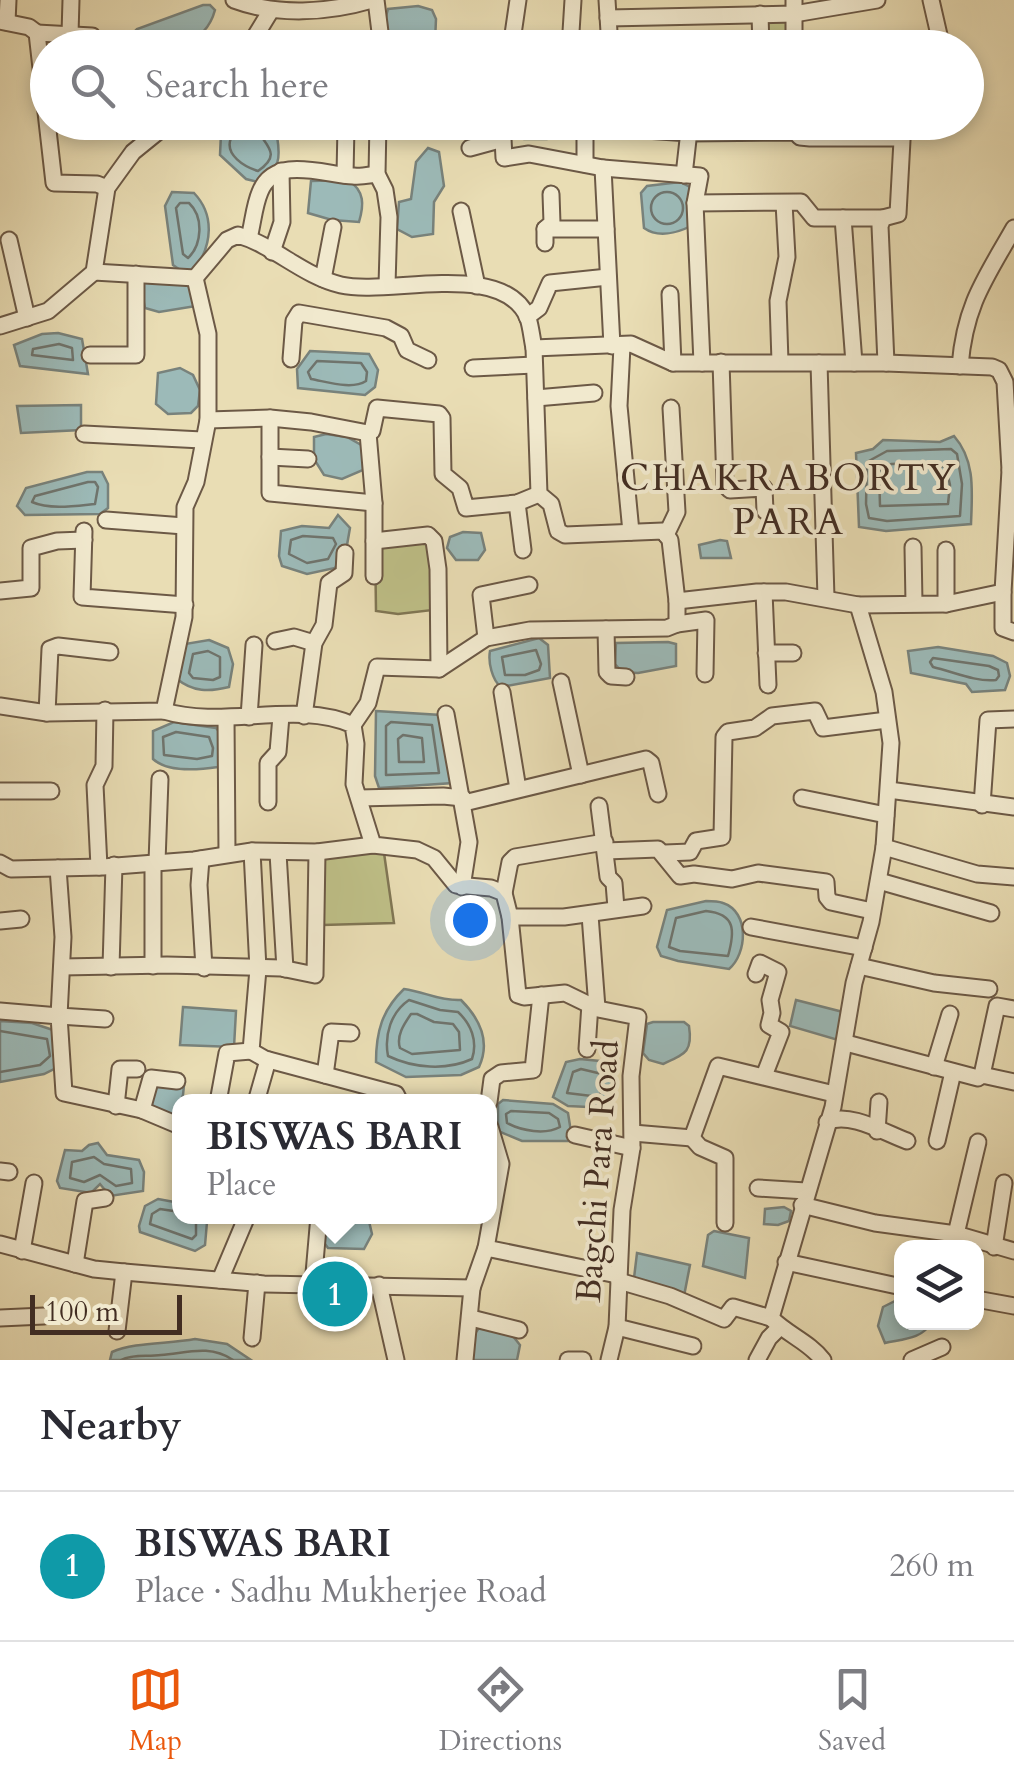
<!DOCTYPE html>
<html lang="en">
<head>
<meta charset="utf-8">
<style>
  :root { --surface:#fff; --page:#f7f7f7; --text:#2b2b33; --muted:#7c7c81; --line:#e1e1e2; --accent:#ea580c }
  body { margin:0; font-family:Cardo,serif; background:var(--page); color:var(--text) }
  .controls { position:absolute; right:30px; bottom:30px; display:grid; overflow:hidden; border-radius:20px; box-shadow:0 5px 15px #0003 }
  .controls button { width:90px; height:90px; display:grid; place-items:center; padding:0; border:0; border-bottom:2px solid var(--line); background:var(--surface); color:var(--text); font:50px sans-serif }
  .scale { position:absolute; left:30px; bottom:25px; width:152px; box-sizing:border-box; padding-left:10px; border:5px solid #422d22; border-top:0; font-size:28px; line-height:35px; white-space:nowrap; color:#422d22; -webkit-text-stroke:8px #f1e9ce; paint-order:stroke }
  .you { position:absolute; left:470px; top:920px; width:35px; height:35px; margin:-25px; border:8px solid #fff; border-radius:50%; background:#1a73e8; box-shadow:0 0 0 15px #1a73e833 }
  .badge { display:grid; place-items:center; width:65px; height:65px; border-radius:50%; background:var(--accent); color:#fff; font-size:32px; font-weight:700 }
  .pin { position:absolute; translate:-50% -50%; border:5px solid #fff; box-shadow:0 2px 10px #0006 }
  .popup { position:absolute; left:172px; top:1094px; width:325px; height:130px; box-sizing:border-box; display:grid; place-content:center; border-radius:20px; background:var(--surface); filter:drop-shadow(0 2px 8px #0005); font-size:32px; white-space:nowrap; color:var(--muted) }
  .popup b { font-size:38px; color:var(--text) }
  .popup::after { content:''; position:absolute; left:50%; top:100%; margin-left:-20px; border:20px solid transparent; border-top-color:var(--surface) }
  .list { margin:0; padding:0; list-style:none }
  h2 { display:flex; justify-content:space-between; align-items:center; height:130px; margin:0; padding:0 40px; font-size:42px }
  h2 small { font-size:32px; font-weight:400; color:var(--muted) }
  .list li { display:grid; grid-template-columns:65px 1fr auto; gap:30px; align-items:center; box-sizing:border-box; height:150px; padding:0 40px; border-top:2px solid var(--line) }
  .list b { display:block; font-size:38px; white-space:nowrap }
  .list p { margin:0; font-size:32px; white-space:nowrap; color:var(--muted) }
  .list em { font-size:32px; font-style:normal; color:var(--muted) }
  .icon { flex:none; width:55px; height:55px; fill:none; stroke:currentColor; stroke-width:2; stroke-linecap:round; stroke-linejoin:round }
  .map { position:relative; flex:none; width:1014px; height:1360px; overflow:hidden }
  .search { position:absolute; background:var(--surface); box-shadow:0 5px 15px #0003; left:30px; right:30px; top:30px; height:110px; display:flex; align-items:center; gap:25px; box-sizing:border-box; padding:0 35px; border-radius:55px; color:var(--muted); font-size:38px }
  .sheet { height:280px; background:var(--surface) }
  nav { display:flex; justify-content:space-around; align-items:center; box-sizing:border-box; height:140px; border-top:2px solid var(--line); background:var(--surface); font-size:28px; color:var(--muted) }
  nav a { display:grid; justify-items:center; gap:5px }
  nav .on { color:var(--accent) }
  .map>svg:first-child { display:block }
  .green { fill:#bebf87; stroke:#807654; stroke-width:2.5 }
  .water { fill:#9cbab8; stroke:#78827c; stroke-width:2.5 }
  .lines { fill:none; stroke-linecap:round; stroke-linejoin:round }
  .shore { stroke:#6f746d; stroke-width:2.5 }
  .minor-casing { stroke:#6c5946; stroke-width:19 }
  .minor { stroke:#f1e9ce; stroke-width:15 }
  .labels { text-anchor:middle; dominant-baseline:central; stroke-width:8; stroke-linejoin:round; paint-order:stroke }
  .street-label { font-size:35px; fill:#422d22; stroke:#f1e9ce }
  .neighbourhood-label { font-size:38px; letter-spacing:2.5px; fill:#422d22; stroke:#f1e9ce }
</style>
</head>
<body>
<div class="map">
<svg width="1014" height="1360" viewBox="0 0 1014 1360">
  <rect width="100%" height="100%" fill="#e9ddb4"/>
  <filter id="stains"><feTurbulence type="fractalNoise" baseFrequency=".002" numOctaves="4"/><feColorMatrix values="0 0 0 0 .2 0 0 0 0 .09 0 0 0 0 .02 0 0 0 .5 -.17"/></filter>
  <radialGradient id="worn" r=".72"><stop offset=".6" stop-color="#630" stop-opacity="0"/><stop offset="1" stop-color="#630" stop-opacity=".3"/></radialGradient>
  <!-- green -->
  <g class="green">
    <path d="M791,16L792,47H764L763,17Z"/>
    <path d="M437,538L433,610L398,614L376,611L375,540Z"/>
    <path d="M376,846L384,853L394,923L323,925L322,859Z"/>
    <path d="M588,1241L618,1246L615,1272L586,1266Z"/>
  </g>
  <!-- water -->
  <g class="water">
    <path d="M203,5H210L215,10C204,51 163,48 130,47L126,40L137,29Z"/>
    <path d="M418,6L432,10L436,19L435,42L393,41C384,30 384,22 388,9Z"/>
    <path d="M234,123L265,127L277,136C281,160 279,166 262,183L246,179L220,155L221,134Z"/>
    <path d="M509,123H557V132L547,139H524Z"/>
    <path d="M428,148L439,152L444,186L434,202L433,234L412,237L397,229L399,202L411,199L416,162Z"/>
    <path d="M348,180C365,191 364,205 359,222L332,220L308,213L311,181Z"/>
    <path d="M680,182L690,187L691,226C677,233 658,238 644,228L641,193L647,186Z"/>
    <path d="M172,192L194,193C215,215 212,245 195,269L183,272L173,265L165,206Z"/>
    <path d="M144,280H182L192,287L196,306L159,312L145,308L141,288Z"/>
    <path d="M58,333L82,339L88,374L20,366L14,345L42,334Z"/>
    <path d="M310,351L369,354L378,370L375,387L365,395L298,388L297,369Z"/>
    <path d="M180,368L193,375L200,390L198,406L191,413L168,414L156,404L158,373Z"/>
    <path d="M81,405V430L21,433L17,406Z"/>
    <path d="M326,434L347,437L363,446V470L342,479L324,475L314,459V437Z"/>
    <path d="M954,436C976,461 972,493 971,524L886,531L859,527L856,453L873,449L883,440L940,442Z"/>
    <path d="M87,472H102L108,484V508L100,514L25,515L17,506L26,488Z"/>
    <path d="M338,515L350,528L347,545L335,568L307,574L282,566L279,556L281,531L302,526L329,528Z"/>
    <path d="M463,532L481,533L485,550L478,560H456L447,548L450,537Z"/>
    <path d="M720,540L727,541L731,558H701L699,545Z"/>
    <path d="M539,638L548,645L550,678L501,687C492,680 488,662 490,651Z"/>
    <path d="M209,640L228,648L233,664L229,687C209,692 193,692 177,679L185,644Z"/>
    <path d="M668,642L676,644V666L638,673L622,672L615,664L616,643Z"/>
    <path d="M938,647L993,656L1007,663L1010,676L1005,690L972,692L966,684L911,673L908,651Z"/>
    <path d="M376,711L441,715L453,783L379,788L375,776Z"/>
    <path d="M174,722L216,728L221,734V760L218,767C198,770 168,773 153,759V731Z"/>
    <path d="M706,901C712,901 718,901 723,903C750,912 747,954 729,969L678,961L661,956L657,947L667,910Z"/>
    <path d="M404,989C425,992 440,1001 461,1000C479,1018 491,1041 479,1067L461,1075L406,1077L376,1062C376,1032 382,1010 404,989Z"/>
    <path d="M796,1000L843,1012L838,1040L790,1026Z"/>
    <path d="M183,1007L236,1011L234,1047L180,1045Z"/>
    <path d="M0,1021L32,1023L56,1031L60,1066L44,1074L0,1082Z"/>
    <path d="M653,1022H684L689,1026C693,1052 685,1054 663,1064L649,1060L643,1053L647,1024Z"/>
    <path d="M580,1059L600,1061L613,1069L609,1108L568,1106L553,1097L566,1062Z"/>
    <path d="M155,1079L184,1085L183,1095L172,1120L149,1110Z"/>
    <path d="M503,1100L553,1104L568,1113L571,1132L569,1141H522L498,1131V1104Z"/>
    <path d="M98,1143L107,1155L139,1160L144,1172L143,1191L110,1196L100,1184L91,1193L60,1188L57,1181L65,1150L82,1151L89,1145Z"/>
    <path d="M158,1199L180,1203V1216L204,1217L207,1222L205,1245L195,1251L140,1232L139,1226L145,1206Z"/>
    <path d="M784,1207L791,1211L789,1221L778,1225L764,1224L765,1209Z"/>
    <path d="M323,1217H368L372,1234L364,1249L328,1248L322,1240Z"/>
    <path d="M714,1231L749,1238L745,1278L703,1266L708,1235Z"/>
    <path d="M637,1253L690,1265L684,1296L634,1278Z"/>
    <path d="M901,1298L902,1322L931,1323C922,1339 903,1339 885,1343L878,1326L883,1307Z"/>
    <path d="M479,1328L512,1335L520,1345L517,1360H468L474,1335Z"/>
    <path d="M195,1339L227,1344L251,1360H110L112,1352C134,1342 169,1344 195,1339Z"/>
  </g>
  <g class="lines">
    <!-- shore -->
    <g class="shore">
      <path d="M239,122C238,129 234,133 231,138C224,155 245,167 258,171C287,151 258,143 255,122"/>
      <circle cx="667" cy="208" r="16"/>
      <path d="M180,203H189C204,217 202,245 188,258L183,254L176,208Z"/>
      <path d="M59,344L72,348L73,360L32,355L33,349Z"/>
      <path d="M317,361L361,363L367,372L366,381C352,390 328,382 311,379L308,372Z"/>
      <path d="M922,450L951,449L957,454L962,484L960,516L887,521L869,518L866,504L867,462L887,451Z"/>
      <path d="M922,463L946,467L950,485L948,504L880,506L879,471L891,464Z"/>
      <path d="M88,482H95L98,487L95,504C75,506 50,510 32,502L35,496Z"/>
      <path d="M303,536L333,538L336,544L328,559L307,563L289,554L291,540Z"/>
      <path d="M536,650L541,664L539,670L525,675H505L502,657Z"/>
      <path d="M208,651L220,657V677L213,680L193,678L189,673L193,654Z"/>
      <path d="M933,658L989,666L998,670L999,676L996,680C975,682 954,672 933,667L930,662Z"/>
      <path d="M391,722L432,725L439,773L386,775V726Z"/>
      <path d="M176,732L209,737L213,748L212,756L197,759L164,755L163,737Z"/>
      <path d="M403,735L422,738L424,762H399L398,739Z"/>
      <path d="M706,911C736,914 735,931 728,956L680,951L669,947L676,918Z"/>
      <path d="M409,1000L440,1010L458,1012C471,1024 478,1041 472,1059C446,1071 413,1068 388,1056C384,1035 391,1012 409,1000Z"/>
      <path d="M417,1014L434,1022L453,1024L459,1032L460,1050L412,1054L400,1048C396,1036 404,1024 411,1014Z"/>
      <path d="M0,1031L47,1039L50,1056L40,1065L0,1072"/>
      <path d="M581,1069L602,1074L600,1097L567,1093L573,1072Z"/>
      <path d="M511,1111L549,1113L558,1119L560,1127C545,1135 522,1131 507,1123L506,1114Z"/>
      <path d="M94,1157L104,1164L131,1169L132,1183L116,1186L100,1175L84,1182L70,1178L72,1162Z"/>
      <path d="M180,1212L160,1209L152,1214L150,1224L192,1239L196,1235V1216"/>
      <path d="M121,1360C133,1354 147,1357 161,1355C187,1353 209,1344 233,1360"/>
    </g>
    <!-- minor casing -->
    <g class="minor-casing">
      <g id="minor">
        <path d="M234,0C277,16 328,13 372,0"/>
        <path d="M376,0L382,48"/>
        <path d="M607,0L610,48"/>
        <path d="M931,0L942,48"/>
        <path d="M760,14L761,48"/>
        <path d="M608,18L794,14L877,0"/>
        <path d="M0,21L29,27L37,33L54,183L97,184L107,188"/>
        <path d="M7,22L8,0"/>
        <path d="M37,33L92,36L95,48"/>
        <path d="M70,34L71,0"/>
        <path d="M382,44L429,48"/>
        <path d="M794,47L855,43"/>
        <path d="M248,48L270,12"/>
        <path d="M511,48L518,0"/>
        <path d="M570,48L573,0"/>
        <path d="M794,48V0"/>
        <path d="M338,122L346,126L345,175"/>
        <path d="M378,122L377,174L385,190L389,217L387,285"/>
        <path d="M616,128L689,133L795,132L800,137L810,138H902"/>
        <path d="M470,148L503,139L504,158L529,154L603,168L700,176L695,203L702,363"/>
        <path d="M585,164V122"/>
        <path d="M603,168L612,346"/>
        <path d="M684,175L690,122"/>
        <path d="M695,203L801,202L814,218H883"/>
        <path d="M461,211L477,286"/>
        <path d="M843,218L854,363"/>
        <path d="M545,229H606"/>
        <path d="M249,238C253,223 254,206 260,192C275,154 325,175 353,176C361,177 369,175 377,174"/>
        <path d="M9,240L27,318"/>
        <path d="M545,243V229L552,223L551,194"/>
        <path d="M272,252L282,222L281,171"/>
        <path d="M94,272L195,278L227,240L238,235C275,246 303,276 341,285C389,296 503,259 528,318C531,327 532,339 534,348L631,344L673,363H886L992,367L999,370L1005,382L1010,470H1014"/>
        <path d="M323,279L333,227"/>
        <path d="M670,294L673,363"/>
        <path d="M527,317L539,308L550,283L608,277"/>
        <path d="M0,326L48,311L94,272L107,188L133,152L170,122"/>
        <path d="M622,346L619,406L631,532"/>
        <path d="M534,348L539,494L551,504L558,531L565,535L663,531L670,540L677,601L757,592H786L858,605L946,604L1003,592L1010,470"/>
        <path d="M90,355H136V274"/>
        <path d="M291,359L294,321L299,313L386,328L401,336L407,350L428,360"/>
        <path d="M721,362L725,485L730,490L764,488L765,511"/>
        <path d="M780,362L778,301L787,257L784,203"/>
        <path d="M819,363L826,598"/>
        <path d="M886,363L880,226L883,218L898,214L903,122"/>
        <path d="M960,366C965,305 985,279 1014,228"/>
        <path d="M473,368L534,365"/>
        <path d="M536,398L594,393"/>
        <path d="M270,418V493L374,503"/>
        <path d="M208,420L270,418L311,422L368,433L372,431L377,408L439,414L442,418L443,474L460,488L466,508L517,503L539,494"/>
        <path d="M368,433L374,503V576"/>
        <path d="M84,434L202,440"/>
        <path d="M270,457L308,459"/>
        <path d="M517,503L523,550"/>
        <path d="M106,520L184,526"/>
        <path d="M84,531L82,597L185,605"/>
        <path d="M666,535L677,512L671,408"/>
        <path d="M374,541L428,535L434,541L438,569L439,669"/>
        <path d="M913,547L914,603"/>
        <path d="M0,591L31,588V548L57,541L84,540"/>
        <path d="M764,592L768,685"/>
        <path d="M1003,592V628L1014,632"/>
        <path d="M946,604V550"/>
        <path d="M677,624L706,620L705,674"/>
        <path d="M606,629L607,672L611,676L626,677"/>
        <path d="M486,638L481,595L529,585"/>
        <path d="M275,641L294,637L314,643"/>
        <path d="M766,653H793"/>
        <path d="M561,682L581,775"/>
        <path d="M502,692L518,789"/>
        <path d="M0,706L47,713L164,711L184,617L185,507L196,482L208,420V334L195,278"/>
        <path d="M164,711C224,729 297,700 353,725L356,744L354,784L373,845L417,850L434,858L456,885L491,888L504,893L510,917L518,995L524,997L565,993L598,1009L638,1017L631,1076L632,1148L622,1210L617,1327L609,1360"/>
        <path d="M47,713L50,649L58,646L110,652"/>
        <path d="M446,714L469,842L462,887"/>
        <path d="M304,716L314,643L324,625L329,583L344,573L345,553"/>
        <path d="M249,717L254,645"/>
        <path d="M226,718L227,853"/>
        <path d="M353,725L368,703L377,667L439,669L486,638L530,630L667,628L677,624V601"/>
        <path d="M889,790L1014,807"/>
        <path d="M0,791H51"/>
        <path d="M359,798L443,796L463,798"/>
        <path d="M802,798L886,815"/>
        <path d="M268,802V763L278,752L281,716"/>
        <path d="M464,803L646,759L651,763L658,794"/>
        <path d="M982,805L988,720L1014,719"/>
        <path d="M599,806L608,877L614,883L616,908"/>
        <path d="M884,847L977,874L1014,877"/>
        <path d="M252,851L258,969L251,1051L265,1059L396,1094L400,1102"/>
        <path d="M606,851L658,849L680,876L694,874L732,879L758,873L826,882L827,897L831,902L872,911"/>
        <path d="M278,853L285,969"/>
        <path d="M665,853L690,852L696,841L722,837L724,737L728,732L755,728L772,716L815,711L823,728L887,720"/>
        <path d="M201,859L199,885L204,968"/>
        <path d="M157,862L160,779"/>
        <path d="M0,863L11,869L103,867L194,860L252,851L317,852L373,845"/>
        <path d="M99,867L95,785L104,766L105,710"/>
        <path d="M58,868L63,937L59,1016L105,1019"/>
        <path d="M879,881L991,913"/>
        <path d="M504,893L510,862L515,857L605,842"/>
        <path d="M590,915L597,1008"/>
        <path d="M510,917H564L643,906"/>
        <path d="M0,921L21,919"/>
        <path d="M751,927L864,948"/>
        <path d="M153,966V863"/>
        <path d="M859,966L934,983L989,989"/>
        <path d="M62,967L167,965L281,968L315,975L317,852"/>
        <path d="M111,967L114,865"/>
        <path d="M756,974L760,963L778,972L770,1000L772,1013L769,1025L781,1032L764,1076"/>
        <path d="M0,1011L59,1016L64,1093L142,1110L180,1126"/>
        <path d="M846,1043L978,1078L982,1075L1014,1082"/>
        <path d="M587,1049L590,1004"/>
        <path d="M934,1067L950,1014"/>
        <path d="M325,1075L331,1032L351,1033"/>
        <path d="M982,1075L997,1006L1014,1009"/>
        <path d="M218,1102L227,1053L251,1051"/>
        <path d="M256,1102L268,1060"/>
        <path d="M489,1102L492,1079L501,1073L533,1070L541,995"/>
        <path d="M116,1106L120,1069H137"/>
        <path d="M142,1110L151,1078L177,1081"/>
        <path d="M827,1122C849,1111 885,1133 907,1141"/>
        <path d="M877,1131L879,1102"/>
        <path d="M633,1133L692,1138L718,1066L834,1094"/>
        <path d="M575,1135L632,1148"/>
        <path d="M692,1138L700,1147L725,1158V1223"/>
        <path d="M937,1141L953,1072"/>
        <path d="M0,1171L9,1172"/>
        <path d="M758,1188L806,1191"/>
        <path d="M802,1205L875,1223L956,1234L1014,1251"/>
        <path d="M956,1234L978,1142"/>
        <path d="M0,1244L94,1269L124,1272L264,1284L472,1288L486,1248L617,1275"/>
        <path d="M994,1247L1004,1183"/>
        <path d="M486,1248L501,1164L490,1127"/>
        <path d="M22,1251L34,1183"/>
        <path d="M786,1262L902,1287"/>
        <path d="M75,1264L85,1201L105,1198"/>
        <path d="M220,1280L247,1216"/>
        <path d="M619,1281L670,1296L724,1319L733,1307L771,1318"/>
        <path d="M313,1285L319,1216"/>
        <path d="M379,1285L396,1360"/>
        <path d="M976,1299L1014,1306"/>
        <path d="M0,1318L44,1316"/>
        <path d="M471,1318L519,1330"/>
        <path d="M617,1327L693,1346"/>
        <path d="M117,1331L124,1272"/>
        <path d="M252,1338L257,1283"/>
        <path d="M465,1360L472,1288"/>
        <path d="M568,1360H583"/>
        <path d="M757,1360L769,1338L780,1327"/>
        <path d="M823,1360C809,1342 788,1335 771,1318L833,1107L854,983L871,922L884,847L891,743L884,692L858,605"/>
        <path d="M912,1360L942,1347"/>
      </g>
    </g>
    <!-- minor -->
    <use href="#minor" class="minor"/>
  </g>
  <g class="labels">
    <!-- street labels -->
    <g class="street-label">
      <text transform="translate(598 1171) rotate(-86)">Bagchi Para Road</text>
    </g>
    <!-- neighbourhood labels -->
    <g class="neighbourhood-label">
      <text x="789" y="478">CHAKRABORTY<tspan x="789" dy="44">PARA</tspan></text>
    </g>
  </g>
  <rect width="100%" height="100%" filter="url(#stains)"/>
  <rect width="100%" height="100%" fill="url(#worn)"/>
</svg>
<div class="controls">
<button><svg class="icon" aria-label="layers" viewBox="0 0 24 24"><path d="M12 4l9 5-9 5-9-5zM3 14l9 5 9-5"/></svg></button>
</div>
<div class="scale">100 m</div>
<div class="you"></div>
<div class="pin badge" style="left:335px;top:1294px;background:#0f9aa8">1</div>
<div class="popup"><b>BISWAS BARI</b>Place</div>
<div class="search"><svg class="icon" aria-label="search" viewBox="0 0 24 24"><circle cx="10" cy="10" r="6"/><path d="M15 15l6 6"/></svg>Search here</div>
</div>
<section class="sheet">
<h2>Nearby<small></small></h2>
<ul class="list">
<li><span class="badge" style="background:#0f9aa8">1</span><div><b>BISWAS BARI</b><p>Place · Sadhu Mukherjee Road</p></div><em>260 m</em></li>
</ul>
</section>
<nav>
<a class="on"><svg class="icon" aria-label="map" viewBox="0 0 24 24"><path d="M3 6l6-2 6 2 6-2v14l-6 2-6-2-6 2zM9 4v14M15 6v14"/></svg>Map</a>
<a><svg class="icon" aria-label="directions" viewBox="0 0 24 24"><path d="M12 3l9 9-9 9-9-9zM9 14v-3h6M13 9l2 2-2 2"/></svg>Directions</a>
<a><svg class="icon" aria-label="saved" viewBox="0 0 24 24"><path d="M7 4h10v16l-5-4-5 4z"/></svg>Saved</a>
</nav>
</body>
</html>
